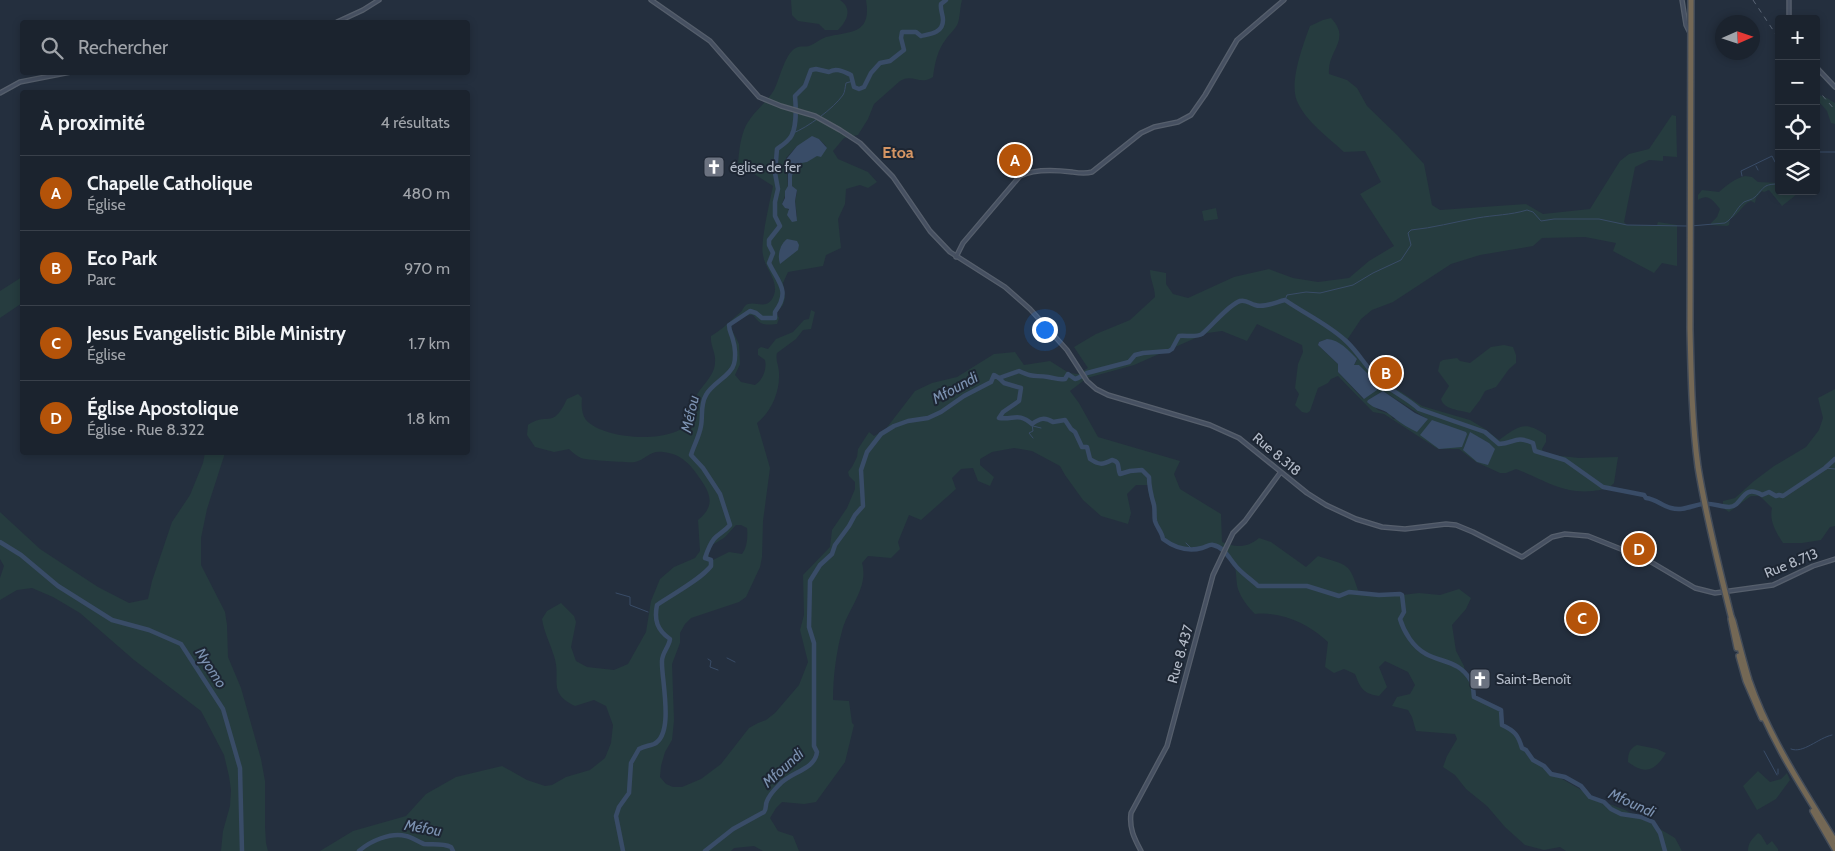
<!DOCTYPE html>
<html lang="fr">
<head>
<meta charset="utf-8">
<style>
  :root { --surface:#1b232e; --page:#242b36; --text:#f1f3f6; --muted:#a0a4aa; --line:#39404a; --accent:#b45309 }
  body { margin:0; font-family:Cabin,sans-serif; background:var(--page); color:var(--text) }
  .controls { position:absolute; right:15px; top:15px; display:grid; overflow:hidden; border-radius:5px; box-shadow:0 2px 8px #0003 }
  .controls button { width:45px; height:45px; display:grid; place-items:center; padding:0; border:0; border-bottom:1px solid var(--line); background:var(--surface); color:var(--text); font:25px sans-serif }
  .compass { position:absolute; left:1715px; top:15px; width:45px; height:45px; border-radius:50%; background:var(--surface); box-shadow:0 2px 8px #0003; rotate:87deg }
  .you { position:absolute; left:1044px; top:329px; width:18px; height:18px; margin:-12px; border:4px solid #fff; border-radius:50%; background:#1a73e8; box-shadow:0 0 0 8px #1a73e833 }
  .badge { display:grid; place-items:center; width:32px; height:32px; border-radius:50%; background:var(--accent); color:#fff; font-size:16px; font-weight:700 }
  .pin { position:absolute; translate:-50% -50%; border:2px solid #fff; box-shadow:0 1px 5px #0006 }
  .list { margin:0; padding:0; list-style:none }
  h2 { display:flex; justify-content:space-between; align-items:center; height:65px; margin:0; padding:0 20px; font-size:21px }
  h2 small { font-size:16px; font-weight:400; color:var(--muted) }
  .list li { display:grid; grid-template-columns:32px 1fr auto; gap:15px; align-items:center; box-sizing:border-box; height:75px; padding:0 20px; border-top:1px solid var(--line) }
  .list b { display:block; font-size:19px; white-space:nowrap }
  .list p { margin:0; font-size:16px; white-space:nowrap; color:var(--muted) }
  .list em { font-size:16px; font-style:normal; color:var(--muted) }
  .icon { flex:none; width:28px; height:28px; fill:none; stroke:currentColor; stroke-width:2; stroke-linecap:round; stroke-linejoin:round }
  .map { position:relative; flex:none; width:1835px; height:851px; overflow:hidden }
  .search { position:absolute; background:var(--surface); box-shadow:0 2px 8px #0003; left:20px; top:20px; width:450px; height:55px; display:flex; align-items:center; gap:12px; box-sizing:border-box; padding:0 18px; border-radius:5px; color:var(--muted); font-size:19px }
  .panel { position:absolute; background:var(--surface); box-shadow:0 2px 8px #0003; left:20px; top:90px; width:450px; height:365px; border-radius:5px }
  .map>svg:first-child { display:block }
  .green { fill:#263c3f; fill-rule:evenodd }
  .water { fill:#394c67 }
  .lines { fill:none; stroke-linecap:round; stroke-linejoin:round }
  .stream { stroke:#394c67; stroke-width:1 }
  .river { stroke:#394c67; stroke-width:4.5 }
  .secondary-casing { stroke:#565f6c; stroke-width:5.5 }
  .highway-casing { stroke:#434c59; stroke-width:8 }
  .secondary { stroke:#465061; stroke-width:3 }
  .highway { stroke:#746855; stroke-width:5 }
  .rail { stroke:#5a6575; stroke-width:1; stroke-dasharray:5 5; stroke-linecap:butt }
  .labels { text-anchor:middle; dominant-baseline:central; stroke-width:4; stroke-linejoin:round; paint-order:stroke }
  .poi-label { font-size:14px; fill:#b4bcc9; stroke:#1d2633; text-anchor:start }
  .street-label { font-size:14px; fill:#b4bcc9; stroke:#1d2633 }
  .water-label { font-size:15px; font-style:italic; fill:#7c92b1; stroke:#1d2633 }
  .quarter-label { font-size:16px; font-weight:bold; fill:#d59563; stroke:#1d2633 }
</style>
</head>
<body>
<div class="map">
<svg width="1835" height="851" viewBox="0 0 1835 851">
  <rect width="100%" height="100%" fill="#242f3e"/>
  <!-- green -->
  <g class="green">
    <path d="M791,0H840C853,9 847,21 838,30H825L819,24L798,21L792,15Z"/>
    <path d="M866,0H962C960,7 960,17 958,23C955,30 950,33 946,39C937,51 935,63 933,77C920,86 913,73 900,81L874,104L868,119L858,135L844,138L833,151L838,159L868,172L877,182L868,188L860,185L846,189L845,204L838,219L841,248L826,255L823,266L788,272L783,283L785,298L783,305L776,313L779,318L777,324C764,325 761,326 753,315C745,314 737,320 731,326L732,330L739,344L740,364L735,375L741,382L755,385C763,380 767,369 765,360L758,355V349L761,347L768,349L776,339L793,332L804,320L809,319L811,310L815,312L811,329L803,330L796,339L777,353C775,360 779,366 779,373C780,392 771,412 757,423L770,468L763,521L762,557L760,567L746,597L739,602L691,618L685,624L680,633V643L672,664L674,720L672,740L665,752L661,766L660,777L666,784L673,787H682L701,779L721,764L749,728L758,723L766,720L775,713L799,685L808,662L800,630L804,615L803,575L830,547L832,530L847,508L855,489V482L849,476L848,472L852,467L857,457L858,449L869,432L874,436L885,430L915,391L932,383L957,377L994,354L1015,352L1024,365L1050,361L1069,373L1078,374L1088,368L1074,347L1096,334L1130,320L1155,297C1155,287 1150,280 1150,270L1166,273V284L1173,294L1188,298L1234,277L1269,269L1293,278L1318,282L1349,278L1369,261L1394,246L1360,194L1381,182L1365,151L1344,152C1328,137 1306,122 1297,101C1289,82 1303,45 1310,26L1323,20L1331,18C1352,40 1327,50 1329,74L1347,80L1357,88L1367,106L1397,135L1424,164L1432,205L1440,210L1526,204L1543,214L1590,209L1620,161L1629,154L1649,149L1672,115L1676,116L1677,157L1663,156V161L1649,160L1635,167L1624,222L1627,225H1657L1658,222L1677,225V266L1662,263L1654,273L1613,251L1616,243L1585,237L1542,238L1533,246L1480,255L1451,264L1393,302L1372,310L1361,319L1345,343L1363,363L1394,389L1398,390L1422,406L1470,420L1485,429L1499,440C1519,426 1524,420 1546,435V442L1542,449L1544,454L1579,458L1618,457L1614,483C1609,489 1601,490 1593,491C1562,494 1543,479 1516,469L1506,473H1500L1476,462L1459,449H1438L1384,414L1373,412L1338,376L1331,379L1328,383L1318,388L1310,411L1307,413L1302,412L1295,405L1299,394L1295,388L1298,364L1303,352L1302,345L1257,324L1247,341L1222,331L1207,333L1134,365L1087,378L1070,391L1079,403L1098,437L1180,461L1174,474L1180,489L1221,514L1222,542C1236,548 1247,548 1259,538L1271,542L1306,567L1318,556C1349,566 1349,562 1359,593L1379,595L1396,593L1402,595L1419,593L1440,595L1459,589L1471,598L1466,609L1452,625L1456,651L1464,666L1465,673L1472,682L1474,697L1501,710L1502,725L1510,728L1518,737L1522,748L1557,776L1599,800L1625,810L1650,823L1675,838L1682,851H1566L1560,847L1544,850L1525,845L1505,827L1487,806L1466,789L1455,775L1443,767L1447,756L1457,739L1455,734L1416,731L1412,717L1408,710L1392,706L1397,697L1410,694L1415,685L1408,672L1385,661L1379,667L1387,687L1379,696C1363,694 1360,687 1355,674L1344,669L1334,673L1325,667L1328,642C1309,624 1282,611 1255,614C1248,607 1241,598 1238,589C1235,578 1238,564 1229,555C1226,552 1218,546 1213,545C1209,544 1206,547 1202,548C1187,552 1175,548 1163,539L1162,532L1155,521L1154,505L1149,495L1148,485H1136L1127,494L1131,513L1128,524L1101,516L1083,500L1065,475L1060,466L1032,451L1014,448L992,452L980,459V465L994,477L990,486L978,481L973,468L961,469L952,478L956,489L921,520L909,515L898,542L900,549L891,558L868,556L862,563C869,588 848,608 842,631C836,653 833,677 833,700L849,701L852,723L854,725L845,762L816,802L804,804L782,802L776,808L770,818L778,831L793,836L799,851H763L754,846L734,848L731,851H320L353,831L406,816L426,794L456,777L502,766L527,780L545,786L552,785L566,777L590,770L605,758L611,743L613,725L606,706L594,700L575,706C546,692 562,679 554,656C550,643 544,632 542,619L547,611L561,603L574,616L576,622L571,647L576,661L587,667L614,670L628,664L646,632L651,601L660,579L674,567L695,558L700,551L698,520C714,507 712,496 701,480C691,465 682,454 663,452C650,450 645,460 635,462C630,463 585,460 581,458C577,456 572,452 569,449L554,452L535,447L527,435L528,425C548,411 552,431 567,399L578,394L582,398C581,405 582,415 586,420C605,441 679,445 693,418C695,412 693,405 695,399C700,386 715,377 715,362C716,352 710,346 711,336C722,330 731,320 741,312C743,310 744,305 748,304C757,301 768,311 774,295C779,281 765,269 763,255C760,243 770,201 773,186L738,164C739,152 740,141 744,130C750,114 766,104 774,90C780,79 785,51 798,47C801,46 806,47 809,46C815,44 820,39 826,37C850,31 872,35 866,0ZM819,139L826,146C814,160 813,158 796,164L792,176V186L797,192L795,201L797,217L782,204L788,188L786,158L797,146ZM1327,339L1357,360L1354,365H1359L1366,374L1363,399L1338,372V364L1318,345L1319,342ZM1383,391L1427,419H1393L1390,414L1378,410L1368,400ZM1470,433L1489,443L1463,450ZM736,525H741L747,528C748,537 747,548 742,554L729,552L713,560L709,558C708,543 716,544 725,537C729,533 732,529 736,525Z"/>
    <path d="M1819,95L1827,98L1835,103V124L1831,123L1827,111L1820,103L1818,97Z"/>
    <path d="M1745,176L1752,177L1758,182L1779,183V191H1801L1782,206L1769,190L1764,192L1762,191L1756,198L1755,203L1751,201C1742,204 1740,214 1730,219L1729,225L1727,226L1711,225V223L1717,217L1720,209C1713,200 1708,193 1698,200V195L1702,190L1719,192C1727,185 1734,179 1745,176Z"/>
    <path d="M1216,208L1218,219L1204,221L1202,211Z"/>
    <path d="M22,277V303L0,318V291Z"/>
    <path d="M1504,345L1513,347L1516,355V363L1509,369L1496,387L1485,391L1480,400L1470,413C1460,410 1444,410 1441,399L1449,386L1438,371L1440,362L1443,360L1457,358L1460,361L1470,363L1491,347Z"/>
    <path d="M1835,389V526L1830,527L1821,540L1802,543H1783C1776,532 1769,521 1772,508L1760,496H1751L1729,512L1723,508V501L1735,498L1754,481L1774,466L1806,447L1819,430L1823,418L1818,398Z"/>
    <path d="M205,453H225L207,509L201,538V565L225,612L227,625L228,657L241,688L261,759L265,781V826L266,843L268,851H221L223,831L230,806L231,790L229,776L224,755L201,711L134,660L80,613L53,597L32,588L17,590L0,600V578L4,566L0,559V512L40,549L98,587L129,603L148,599L152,581L172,522L190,495L203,463Z"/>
    <path d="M1637,745L1657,749L1666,753C1655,771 1645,775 1628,762C1628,754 1629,749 1637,745Z"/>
    <path d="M1758,771L1770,782L1781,779L1787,773L1790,780L1776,799L1757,810L1743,786Z"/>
    <path d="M1758,833L1761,835L1767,845L1772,841L1778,849V851H1748C1748,843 1752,839 1758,833Z"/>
  </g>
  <!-- water -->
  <g class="water">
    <path d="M812,136L819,139L827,148L821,157L817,156L807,162L796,164L792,176V186L797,190L795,201L797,221L792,222L787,215L789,209L785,208L782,204L785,198V191L788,186V174L784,172V162L797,146Z"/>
    <path d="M787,239L797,241L799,245L798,250L780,264C777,256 780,244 787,239Z"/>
    <path d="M1327,339C1340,340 1348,350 1357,359L1354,365H1359L1380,386L1377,390L1364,399L1338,372V364L1318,345L1319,342Z"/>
    <path d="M1383,391L1415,413L1428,419L1417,432C1406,427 1398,421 1389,414C1382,408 1375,410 1367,402L1368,400Z"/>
    <path d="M1432,420L1466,432L1467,434L1462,447L1439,449L1420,435Z"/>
    <path d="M1470,432L1489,443L1495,449L1488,465L1477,462L1463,450Z"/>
  </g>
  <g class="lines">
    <!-- stream -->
    <g class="stream">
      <path d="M793,133C807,128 834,108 843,95C845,92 845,87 846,83L853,81"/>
      <path d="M1816,152H1835"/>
      <path d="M1756,166L1758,170"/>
      <path d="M1742,176L1741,171L1772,156L1775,162"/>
      <path d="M1691,226L1725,223C1734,218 1736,208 1744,202C1748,200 1752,200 1755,197C1765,187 1763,184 1779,184"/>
      <path d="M1285,300L1287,295L1306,292L1320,293L1353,285L1373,273L1401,260L1411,245L1408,233L1411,230C1433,228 1454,222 1477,218C1494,215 1511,215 1527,210L1533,212L1541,221L1554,219H1599L1627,225L1687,226"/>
      <path d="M1033,438L1029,433L1033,431L1032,424L1033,426L1041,428"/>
      <path d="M1825,468L1835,469"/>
      <path d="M1186,543L1192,549"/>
      <path d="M616,593L630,597V605L648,612"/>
      <path d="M727,658L735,662"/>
      <path d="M708,659L711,661L710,667L718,670"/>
      <path d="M1791,749C1803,754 1818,738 1832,735"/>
      <path d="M1764,751L1777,775"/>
      <path d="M1778,774V769"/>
    </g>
    <!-- river -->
    <g class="river">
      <path d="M999,378L1019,371C1034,378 1034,375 1048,377C1055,378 1057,380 1065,379L1068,374L1075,379L1078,378L1087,373L1129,362L1135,355L1143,353L1169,351L1172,349L1179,336C1185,335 1196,338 1202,334C1212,326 1228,305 1240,301C1246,299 1250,304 1255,305C1264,308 1276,302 1285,300C1305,314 1328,324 1346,341C1359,353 1368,370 1381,382C1393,392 1407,398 1419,409L1485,432L1499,444C1515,443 1515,435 1533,443L1535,451L1565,460L1603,487L1644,495L1646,498C1656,499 1662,506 1671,508C1683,511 1691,506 1702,504C1711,502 1720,507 1729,507C1744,506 1741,483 1762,495L1769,492L1776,496L1779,495L1783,496L1825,468L1835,459"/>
      <path d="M0,542L21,555L58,586L112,620L149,630L181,644L223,709L240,768L242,851"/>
      <path d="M359,851C370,841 391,832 406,836C412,837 418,842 424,844C433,845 442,843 451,847L453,851"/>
      <path d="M623,851L616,816L619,807L629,793L631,763L639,749C644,746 649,746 654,744C675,734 661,678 662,661C662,653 669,647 670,639C657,630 654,620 657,605C673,594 700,580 711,566V560L705,558C707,552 710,544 714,539C718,534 724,532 730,525L720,494L703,468L691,455C694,445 699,437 701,426C703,416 700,405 706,395C712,383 731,376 734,364C736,357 735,346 733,340C732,335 729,331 729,325L750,311L756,313L762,318H775V312C791,291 778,282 769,263L773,253L769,245V240L780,226L775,216V202L778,189L775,173L777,149C781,146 786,143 789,139C797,131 796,107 795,96L805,86L811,70L816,69L829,72C836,67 844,72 851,75L854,87L859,89L864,87L871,73L880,63L890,61L904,50L901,38L902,32H916L921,36C930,34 943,33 943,20C943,14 940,10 941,4L946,0"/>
      <path d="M705,851L733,829L764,812C767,808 765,805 767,801C769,796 775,789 779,785C790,772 815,770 817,752L814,746V643L809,627L810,581L820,565L832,554L835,545L849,526L855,515L863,506L861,470L867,452L881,434L894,426L908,421L928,418L941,412L964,396L991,382L994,375L999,378L1004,383L1021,388L1019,401L1003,412L999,418C1014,420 1018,412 1032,424C1040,418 1045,417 1053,422L1065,420L1071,429L1075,432L1082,447H1087L1090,459C1099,465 1102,465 1112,460C1121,462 1117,468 1120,474L1130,471L1142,470L1149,477C1149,488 1151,495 1154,505C1155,510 1154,516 1155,521C1157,528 1162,532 1163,539C1175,548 1187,552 1202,548C1206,547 1210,544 1213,545C1224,547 1229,558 1235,565C1241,573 1251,579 1258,586H1307L1339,596L1349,592L1379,595L1400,594L1402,595L1404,612L1400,619C1404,632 1413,647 1426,654C1443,663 1460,661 1471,681C1474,686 1473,692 1474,697L1501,710L1502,725C1515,731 1518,735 1522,748L1526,750L1533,760L1544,766L1551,774L1565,777L1581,786L1590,797L1604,802L1611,809L1621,814L1641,817L1653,822L1660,833L1665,851"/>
    </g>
    <!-- secondary casing -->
    <g class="secondary-casing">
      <g id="secondary">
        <path d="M651,0L710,41L759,97L781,106L815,116L840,130L860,143L893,177L930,231L950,252L1005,287L1030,309L1067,350L1087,381L1096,389L1108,395L1210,425L1239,438L1307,493L1326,505L1356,519L1382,527L1405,529L1446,524L1456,525L1473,532L1522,557L1552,537L1565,534L1588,536L1646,559L1695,588L1715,593L1773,585L1813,566L1835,559"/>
        <path d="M1682,0L1686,25L1690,33"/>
        <path d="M1789,0V19"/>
        <path d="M337,22L363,10L379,0"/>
        <path d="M1816,67L1835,87"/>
        <path d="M0,93L20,82L71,72"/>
        <path d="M956,257L963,243L1020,176C1034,169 1056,170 1072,172C1079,173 1085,174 1092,172L1141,133L1154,127L1178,122L1191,115L1205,95L1237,40L1284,0"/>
        <path d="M1141,851C1134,838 1129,828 1131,813L1167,746L1213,575L1233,533L1245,521L1280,473"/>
      </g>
    </g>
    <!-- highway casing -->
    <g class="highway-casing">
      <g id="highway">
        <path d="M1691,0L1690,329C1691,374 1692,423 1698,467C1706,517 1719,567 1731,616L1733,621C1738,640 1743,660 1749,680C1769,738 1803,789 1835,841"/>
        <path d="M1731,619L1737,648"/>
        <path d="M1739,656L1746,681L1762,718"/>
        <path d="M1813,811L1835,849"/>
      </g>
    </g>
    <!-- secondary -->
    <use href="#secondary" class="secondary"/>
    <!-- highway -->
    <use href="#highway" class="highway"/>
    <!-- rail -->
    <g class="rail">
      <path d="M1753,0L1779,39"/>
      <path d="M1816,88L1835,110"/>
    </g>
  </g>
  <!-- icons -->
  <defs>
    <g id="church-square" transform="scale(1.125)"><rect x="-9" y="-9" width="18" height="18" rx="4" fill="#6b7280" stroke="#1d2633"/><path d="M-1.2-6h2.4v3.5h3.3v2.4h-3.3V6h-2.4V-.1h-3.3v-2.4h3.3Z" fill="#fff"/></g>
  </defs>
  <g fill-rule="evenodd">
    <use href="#church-square" x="714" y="167"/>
    <use href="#church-square" x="1480" y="679"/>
  </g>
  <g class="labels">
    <!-- poi labels -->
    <g class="poi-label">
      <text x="730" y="167">église de fer</text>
      <text x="1496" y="679">Saint-Benoît</text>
    </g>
    <!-- street labels -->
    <g class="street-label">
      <text transform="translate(1277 454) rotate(40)">Rue 8.318</text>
      <text transform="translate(1791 563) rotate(-22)">Rue 8.713</text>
      <text transform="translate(1180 654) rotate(-74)">Rue 8.437</text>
    </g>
    <!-- water labels -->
    <g class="water-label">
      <text transform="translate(955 388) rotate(-29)">Mfoundi</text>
      <text transform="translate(690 414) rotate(-77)">Méfou</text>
      <text transform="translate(211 668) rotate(57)">Nyomo</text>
      <text transform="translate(783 768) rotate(-42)">Mfoundi</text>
      <text transform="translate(1632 803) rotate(24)">Mfoundi</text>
      <text transform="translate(423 828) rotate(10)">Méfou</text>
    </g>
    <!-- quarter labels -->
    <g class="quarter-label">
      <text x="898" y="152">Etoa</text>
    </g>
  </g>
</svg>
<div class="controls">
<button>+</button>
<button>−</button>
<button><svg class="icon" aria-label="locate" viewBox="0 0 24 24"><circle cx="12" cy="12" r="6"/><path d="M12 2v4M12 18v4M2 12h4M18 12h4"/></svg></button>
<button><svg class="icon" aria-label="layers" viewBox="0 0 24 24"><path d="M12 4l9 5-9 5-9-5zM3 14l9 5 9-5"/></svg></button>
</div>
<svg class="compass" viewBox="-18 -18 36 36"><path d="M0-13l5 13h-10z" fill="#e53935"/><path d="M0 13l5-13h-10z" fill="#a0a4aa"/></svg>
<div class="you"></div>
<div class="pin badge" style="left:1015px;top:160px">A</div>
<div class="pin badge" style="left:1386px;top:373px">B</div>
<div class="pin badge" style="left:1582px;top:618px">C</div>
<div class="pin badge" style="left:1639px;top:549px">D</div>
<div class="search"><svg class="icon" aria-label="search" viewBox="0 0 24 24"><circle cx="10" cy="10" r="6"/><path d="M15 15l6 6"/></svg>Rechercher</div>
<section class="panel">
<h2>À proximité<small>4 résultats</small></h2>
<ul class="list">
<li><span class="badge">A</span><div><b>Chapelle Catholique</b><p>Église</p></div><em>480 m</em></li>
<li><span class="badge">B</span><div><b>Eco Park</b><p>Parc</p></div><em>970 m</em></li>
<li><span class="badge">C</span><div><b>Jesus Evangelistic Bible Ministry</b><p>Église</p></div><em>1.7 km</em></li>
<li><span class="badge">D</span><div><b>Église Apostolique</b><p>Église · Rue 8.322</p></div><em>1.8 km</em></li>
</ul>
</section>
</div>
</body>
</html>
